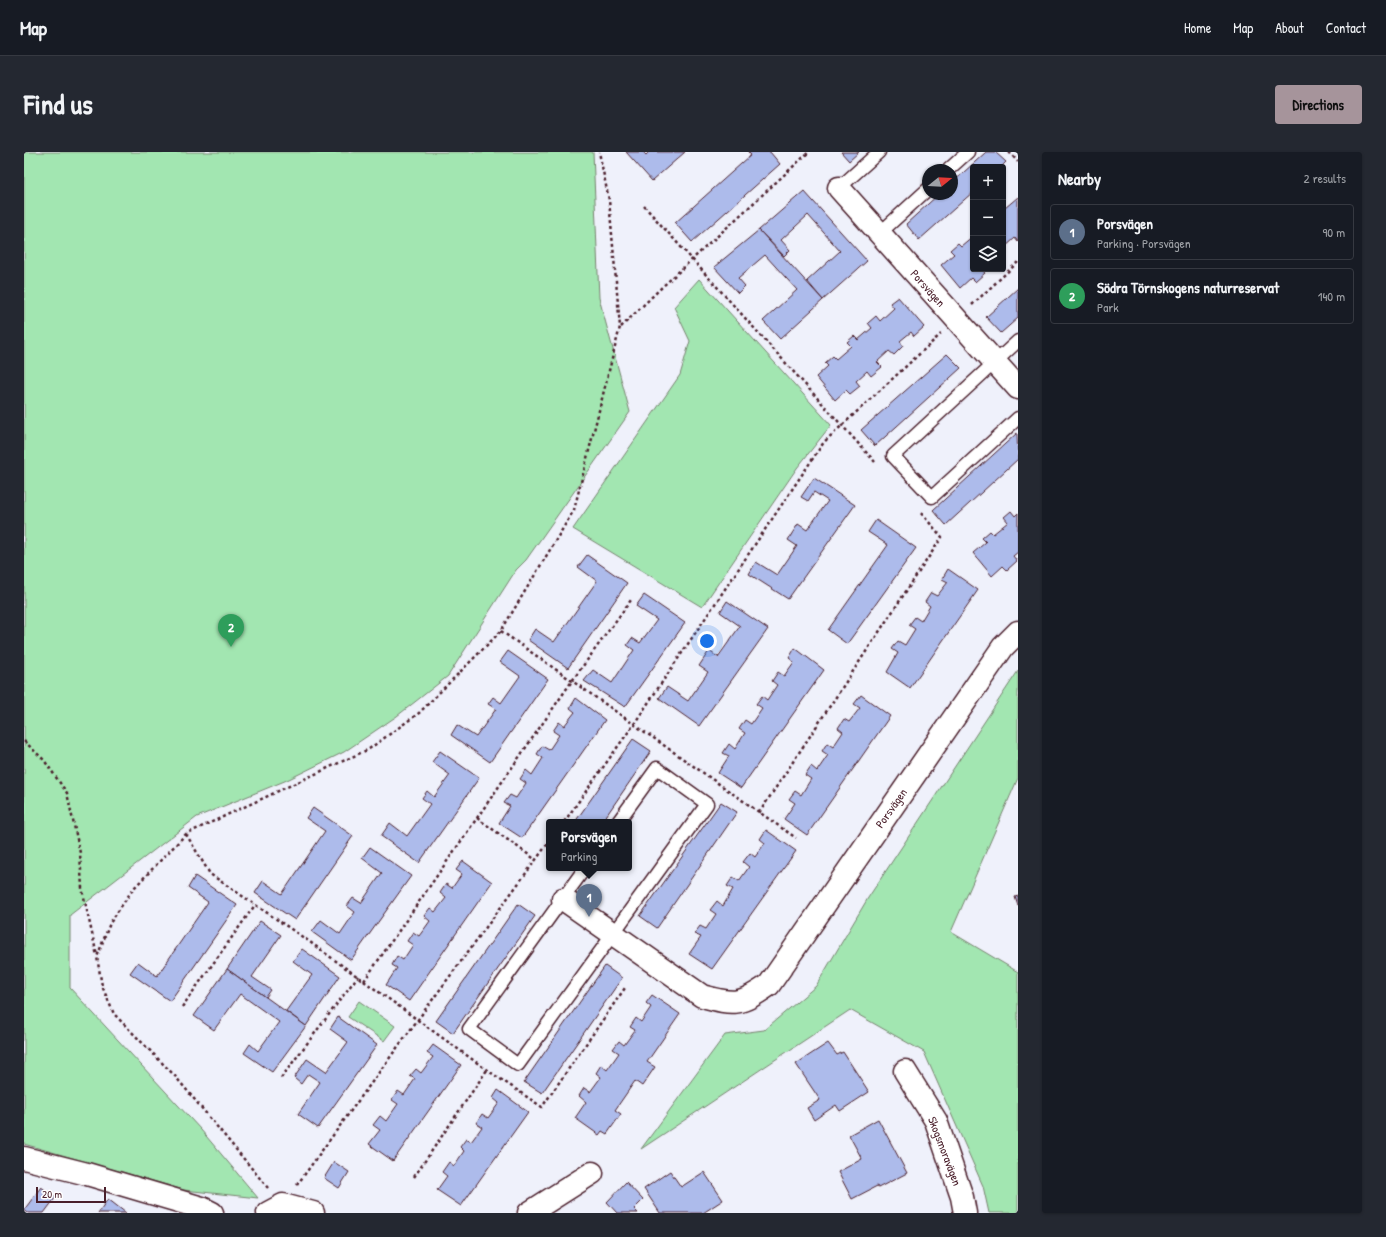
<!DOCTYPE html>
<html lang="en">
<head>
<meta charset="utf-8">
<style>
  :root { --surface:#171b24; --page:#242831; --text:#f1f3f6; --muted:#9ea1a6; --line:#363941; --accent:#a6949b }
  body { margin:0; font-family:"Patrick Hand",sans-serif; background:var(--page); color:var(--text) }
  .controls { position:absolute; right:12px; top:12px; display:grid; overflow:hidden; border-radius:4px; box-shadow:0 1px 3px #0004 }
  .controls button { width:36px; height:36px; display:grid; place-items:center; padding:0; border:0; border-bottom:1px solid var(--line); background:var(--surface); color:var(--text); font:20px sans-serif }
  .compass { position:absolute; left:898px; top:12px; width:36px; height:36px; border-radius:50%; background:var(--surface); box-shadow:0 1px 3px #0004; rotate:72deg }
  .scale { position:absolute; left:12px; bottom:10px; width:70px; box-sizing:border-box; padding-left:4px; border:2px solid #4a1f2b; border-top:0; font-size:11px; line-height:14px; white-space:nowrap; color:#4a1f2b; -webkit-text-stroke:3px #fff; paint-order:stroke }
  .you { position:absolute; left:683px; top:489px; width:14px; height:14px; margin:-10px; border:3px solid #fff; border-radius:50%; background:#1a73e8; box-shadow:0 0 0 6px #1a73e833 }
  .badge { display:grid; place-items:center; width:26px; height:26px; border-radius:50%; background:var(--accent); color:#fff; font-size:13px; font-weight:700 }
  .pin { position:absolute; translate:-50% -33px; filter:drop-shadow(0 1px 2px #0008) }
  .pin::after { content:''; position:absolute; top:21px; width:14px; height:12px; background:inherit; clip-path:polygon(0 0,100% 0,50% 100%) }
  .popup { position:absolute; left:522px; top:667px; width:86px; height:52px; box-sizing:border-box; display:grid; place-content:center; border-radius:4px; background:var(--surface); filter:drop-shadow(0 1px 3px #0005); font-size:13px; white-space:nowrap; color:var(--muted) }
  .popup b { font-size:15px; color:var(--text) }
  .popup::after { content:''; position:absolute; left:50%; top:100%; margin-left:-8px; border:8px solid transparent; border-top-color:var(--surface) }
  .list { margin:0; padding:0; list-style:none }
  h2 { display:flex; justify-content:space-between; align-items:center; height:52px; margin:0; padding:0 16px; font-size:17px }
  h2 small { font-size:13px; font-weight:400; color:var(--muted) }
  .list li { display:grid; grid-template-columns:26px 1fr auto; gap:12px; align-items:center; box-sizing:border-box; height:56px; margin:0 8px 8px; padding:0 8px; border:1px solid var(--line); border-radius:4px }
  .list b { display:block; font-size:15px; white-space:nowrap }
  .list p { margin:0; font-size:13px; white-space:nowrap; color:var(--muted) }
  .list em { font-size:13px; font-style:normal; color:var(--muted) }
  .icon { flex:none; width:22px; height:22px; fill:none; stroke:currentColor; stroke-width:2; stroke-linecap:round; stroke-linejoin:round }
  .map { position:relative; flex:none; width:994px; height:1061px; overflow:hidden; border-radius:4px }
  header { display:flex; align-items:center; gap:24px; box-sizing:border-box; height:56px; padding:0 20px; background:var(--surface); border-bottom:1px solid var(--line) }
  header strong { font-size:19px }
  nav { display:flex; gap:22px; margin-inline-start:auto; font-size:14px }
  .intro { display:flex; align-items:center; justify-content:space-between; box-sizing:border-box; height:96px; padding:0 24px }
  h1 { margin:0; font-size:28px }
  .button { padding:10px 18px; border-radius:4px; background:var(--accent); color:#111; font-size:14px; font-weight:700 }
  main { display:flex; gap:24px; padding:0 24px }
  aside { flex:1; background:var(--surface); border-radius:4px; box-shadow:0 1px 3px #0004 }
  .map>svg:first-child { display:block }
  .green { fill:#a2e6b1; stroke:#76826e }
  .building { fill:#adbbeb; stroke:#4a1f2b }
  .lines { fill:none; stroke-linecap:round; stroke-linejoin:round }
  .lane-casing { stroke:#4a1f2b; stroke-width:15 }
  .street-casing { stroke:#4a1f2b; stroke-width:25 }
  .path { stroke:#4a1f2b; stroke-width:2.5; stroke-dasharray:3 3; stroke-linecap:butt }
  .lane { stroke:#fff; stroke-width:12 }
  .street { stroke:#fff; stroke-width:22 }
  .labels { text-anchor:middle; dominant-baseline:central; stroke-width:3; stroke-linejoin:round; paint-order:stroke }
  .street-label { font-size:12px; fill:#4a1f2b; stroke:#fff }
</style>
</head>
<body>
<header>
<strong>Map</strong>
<nav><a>Home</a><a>Map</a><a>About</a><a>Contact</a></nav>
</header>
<div class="intro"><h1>Find us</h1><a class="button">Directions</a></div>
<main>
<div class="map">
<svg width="994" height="1061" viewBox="0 0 994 1061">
  <rect width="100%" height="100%" fill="#eff1fb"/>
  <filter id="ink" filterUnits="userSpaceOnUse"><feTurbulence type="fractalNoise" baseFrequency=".025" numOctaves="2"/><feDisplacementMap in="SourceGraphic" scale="8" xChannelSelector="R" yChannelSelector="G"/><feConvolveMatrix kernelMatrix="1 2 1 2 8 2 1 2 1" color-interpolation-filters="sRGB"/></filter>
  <g filter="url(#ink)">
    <!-- green -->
    <g class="green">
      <path d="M0,0H569L575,146L606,260L502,408L492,418L424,524L373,564L320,600L263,628L173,665L46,763V836L177,978L234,1046L160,1038L0,992Z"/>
      <path d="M675,127L807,273L773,316L678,455L549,377L656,223L666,189L650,155Z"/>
      <path d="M994,519V626L927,780L994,820V1061H965L959,1034L900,900L826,858L617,997L701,883L740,878L792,834L844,746Z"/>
      <path d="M335,849L371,874L360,889L324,865Z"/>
    </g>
    <!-- building -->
    <g class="building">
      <path d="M602,0H619L622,3L625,0H661L628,29Z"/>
      <path d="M724,0H746L756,12L668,90L651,71L727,3Z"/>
      <path d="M817,0H835L825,9Z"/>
      <path d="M962,0H971L982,10L977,15H949V40L895,88L882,72L915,42H928V31Z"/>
      <path d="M780,39L843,109L799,148L783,129L816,99L784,63L757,88L766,98L760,104L735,78Z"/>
      <path d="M994,45V90L991,86L979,97V53L981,56Z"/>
      <path d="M735,78L799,148L756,187L739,169L773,138L741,103L714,126L721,134L714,141L690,115Z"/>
      <path d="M949,84V117H957L961,121L951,130L947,126L936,136L917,113L930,102L926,98L934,91L937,94Z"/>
      <path d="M979,97L983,102L979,106Z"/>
      <path d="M994,136V166L977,181L962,165Z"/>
      <path d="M874,145L900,175L890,184L887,180L876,189L879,194L870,203L865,199L853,210L858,215L847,224L843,219L832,229L836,234L826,242L822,238L811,248L792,225L804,214L801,211L809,204L812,207L827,194L823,190L830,184L834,188L848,176L844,171L852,164L856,169L870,156L866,151Z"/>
      <path d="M923,202L937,216L851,294L837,278Z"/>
      <path d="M993,281L994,307L922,373L909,358Z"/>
      <path d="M790,326L831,353L764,447L725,422L732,410L753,423L773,394L764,388L774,372L783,378L804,349L790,340L784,349L777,345Z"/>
      <path d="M987,359L991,364L994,361V400L989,404L993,409L983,418L979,414L968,424L949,401L962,390L958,386L966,379L969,382L984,370L980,365Z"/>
      <path d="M852,368L892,396L823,492L804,478L864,393L844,380Z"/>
      <path d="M563,403L603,431L544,516L504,488L511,477L530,490L573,429L554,415Z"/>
      <path d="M924,417L954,438L886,536L863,520L874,501L868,497L874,489L881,493L891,477L885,473L891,465L897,469L906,454L901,450L907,441L913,444L924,430L918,427Z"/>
      <path d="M620,443L661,471L601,555L560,529L569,518L588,531L610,498L603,493L608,486L616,491L633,468L612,454Z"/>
      <path d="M703,449L744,477L675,574L635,546L643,535L664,549L684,520L675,514L685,499L694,505L716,474L696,460Z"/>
      <path d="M771,496L800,518L717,636L694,621L705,604L699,601L705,592L711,597L721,581L715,577L721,568L727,572L738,556L732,552L738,544L743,548L753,533L748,529L754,520L760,524L770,510L765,506Z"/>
      <path d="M484,499L524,527L466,610L427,583L433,573L452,585L472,557L464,552L469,545L477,551L496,524L476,510Z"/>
      <path d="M837,543L866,564L783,683L760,667L771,651L765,647L771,639L777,643L787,627L781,623L787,614L793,619L804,603L798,599L803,591L809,595L819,580L814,576L820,567L825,570L836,556L830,552Z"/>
      <path d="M552,546L581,568L498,686L475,671L486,654L480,651L486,643L492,646L502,631L496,627L502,618L508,623L519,606L513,602L518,594L525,598L535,583L529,579L535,570L540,574L551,560L546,556Z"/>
      <path d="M609,587L627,599L578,670H551Z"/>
      <path d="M416,599L455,626L395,711L357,684L366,671L383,684L406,652L398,646L403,639L410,645L426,623L408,610Z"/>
      <path d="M697,650L713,660L633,776L616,764Z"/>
      <path d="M289,656L329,684L271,768L231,741L239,729L258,742L301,679L282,666Z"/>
      <path d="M742,678L772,699L688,817L665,802L677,785L670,782L676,774L682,777L692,762L686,758L693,749L699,754L709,737L703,734L709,725L715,729L725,715L719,710L726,701L731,705L741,691L736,687Z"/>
      <path d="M346,695L387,724L327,808L288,780L297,768L316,782L331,760L323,754L329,746L337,751L358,721L338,706Z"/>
      <path d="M439,709L468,730L385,849L362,833L373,816L368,813L373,804L379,808L389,793L383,789L389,780L395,784L401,776L406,769L400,764L406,756L411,760L422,746L416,741L422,732L428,736L438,722L432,718Z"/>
      <path d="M171,724L213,753L146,849L106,821L114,810L133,824L184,750L164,736Z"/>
      <path d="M994,744V754L991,745Z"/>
      <path d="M494,752L511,764L429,881L412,869Z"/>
      <path d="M236,769L257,783L228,825L247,838L242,845L203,817Z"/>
      <path d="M278,797L316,824L282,874L262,859L288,823L269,809Z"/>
      <path d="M581,814L598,826L518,941L500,930Z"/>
      <path d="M203,817L282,874L248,920L220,901L226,892L234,899L255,870L216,842L190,878L170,864Z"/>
      <path d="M628,843L656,862L623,910L631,915L618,934L611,929L591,958L597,962L583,982L578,979L575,983L551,966L562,950L555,944L560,936L566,940L577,925L572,921L577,913L583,918L595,901L589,897L595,889L600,893L611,878L606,875L612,866L617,870L627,855L622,851Z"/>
      <path d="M314,865L353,893L294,976L274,962L296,930L284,922L277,932L270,926L283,907L302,920L324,890L306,877Z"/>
      <path d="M804,891L813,903L819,900L845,940L816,959L812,953L790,968L783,956L796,948L772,912Z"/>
      <path d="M409,893L437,913L369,1009L345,992L356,978L349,973L356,964L362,969L374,952L368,948L374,939L380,943L391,927L386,924L392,917L397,921L409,905L403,901Z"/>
      <path d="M474,938L504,960L437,1054L413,1038L423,1024L418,1020L425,1010L430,1014L440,999L436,995L442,987L447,990L458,975L452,971L458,962L464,966L475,951L469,946Z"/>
      <path d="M854,967L883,1021L854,1036L853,1034L828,1047L814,1020L838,1007L825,983Z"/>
      <path d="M310,1010L325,1020L315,1036L300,1026Z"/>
      <path d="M646,1019L657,1035L680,1020L699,1048L679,1061H636L620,1037Z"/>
      <path d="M602,1030L619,1048L610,1057L614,1061H593L583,1050Z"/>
      <path d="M17,1035L32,1045L20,1061H4L0,1058Z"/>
      <path d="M84,1047L102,1061H74Z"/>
    </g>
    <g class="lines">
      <!-- lane casing -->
      <g class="lane-casing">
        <g id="lane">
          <path d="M924,18L944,0"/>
          <path d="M815,36L855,0"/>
          <path d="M856,81L904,37"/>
          <path d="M994,189L869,304L908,345L994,266"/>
          <path d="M561,716L445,877L494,913L683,652L633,616L594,670"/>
        </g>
      </g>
      <!-- street casing -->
      <g class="street-casing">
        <g id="street">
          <path d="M815,36L994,236"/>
          <path d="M539,747L678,844C711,853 716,853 745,833L979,495L994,480"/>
          <path d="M881,919L912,969L938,1045L941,1061"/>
          <path d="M0,1006L63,1022L178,1056L188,1061"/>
          <path d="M244,1061L259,1053L289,1061"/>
          <path d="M505,1061L568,1021"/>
        </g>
      </g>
      <!-- path -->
      <g class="path">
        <path d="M985,0L994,10"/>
        <path d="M620,54L851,310"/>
        <path d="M948,153L994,110"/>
        <path d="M597,175L637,136L785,0"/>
        <path d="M477,479L772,686"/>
        <path d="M0,589L20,608L43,641L56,701L58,736L73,804"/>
        <path d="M735,661L918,385L896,360"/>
        <path d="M453,666L512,708"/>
        <path d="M540,670L610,572L800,290L917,182"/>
        <path d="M162,682L186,722L283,788L463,918L518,955L601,836"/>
        <path d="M340,829L548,529L607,448"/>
        <path d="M158,855L231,753"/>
        <path d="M257,926L334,824"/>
        <path d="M390,1025L463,918"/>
        <path d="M273,1033C356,918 441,804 525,690"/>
        <path d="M244,1036L151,924L90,862L78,834L73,805L86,771L109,737L162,682L345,597L395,561L477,479L550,358L596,175L585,48L575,0"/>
      </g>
      <!-- lane -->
      <use href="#lane" class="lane"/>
      <!-- street -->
      <use href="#street" class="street"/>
    </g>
  </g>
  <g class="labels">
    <!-- street labels -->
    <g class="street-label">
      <text transform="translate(904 136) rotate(48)">Porsvägen</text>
      <text transform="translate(867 656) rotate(-55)">Porsvägen</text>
      <text transform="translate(921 999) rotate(69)">Skogsmoravägen</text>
    </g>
  </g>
</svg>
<div class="controls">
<button>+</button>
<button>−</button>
<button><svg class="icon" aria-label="layers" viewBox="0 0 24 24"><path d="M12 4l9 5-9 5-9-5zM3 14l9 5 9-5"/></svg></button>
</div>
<svg class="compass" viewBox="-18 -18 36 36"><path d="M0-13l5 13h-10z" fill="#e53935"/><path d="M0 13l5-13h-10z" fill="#9ea1a6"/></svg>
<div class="scale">20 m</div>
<div class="you"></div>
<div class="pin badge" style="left:565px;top:765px;background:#5c6f8a">1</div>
<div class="popup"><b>Porsvägen</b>Parking</div>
<div class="pin badge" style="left:207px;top:495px;background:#2e9e5b">2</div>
</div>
<aside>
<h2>Nearby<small>2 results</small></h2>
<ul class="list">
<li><span class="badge" style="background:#5c6f8a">1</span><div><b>Porsvägen</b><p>Parking · Porsvägen</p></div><em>90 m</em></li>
<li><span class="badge" style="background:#2e9e5b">2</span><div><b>Södra Törnskogens naturreservat</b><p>Park</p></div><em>140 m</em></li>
</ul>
</aside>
</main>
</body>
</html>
